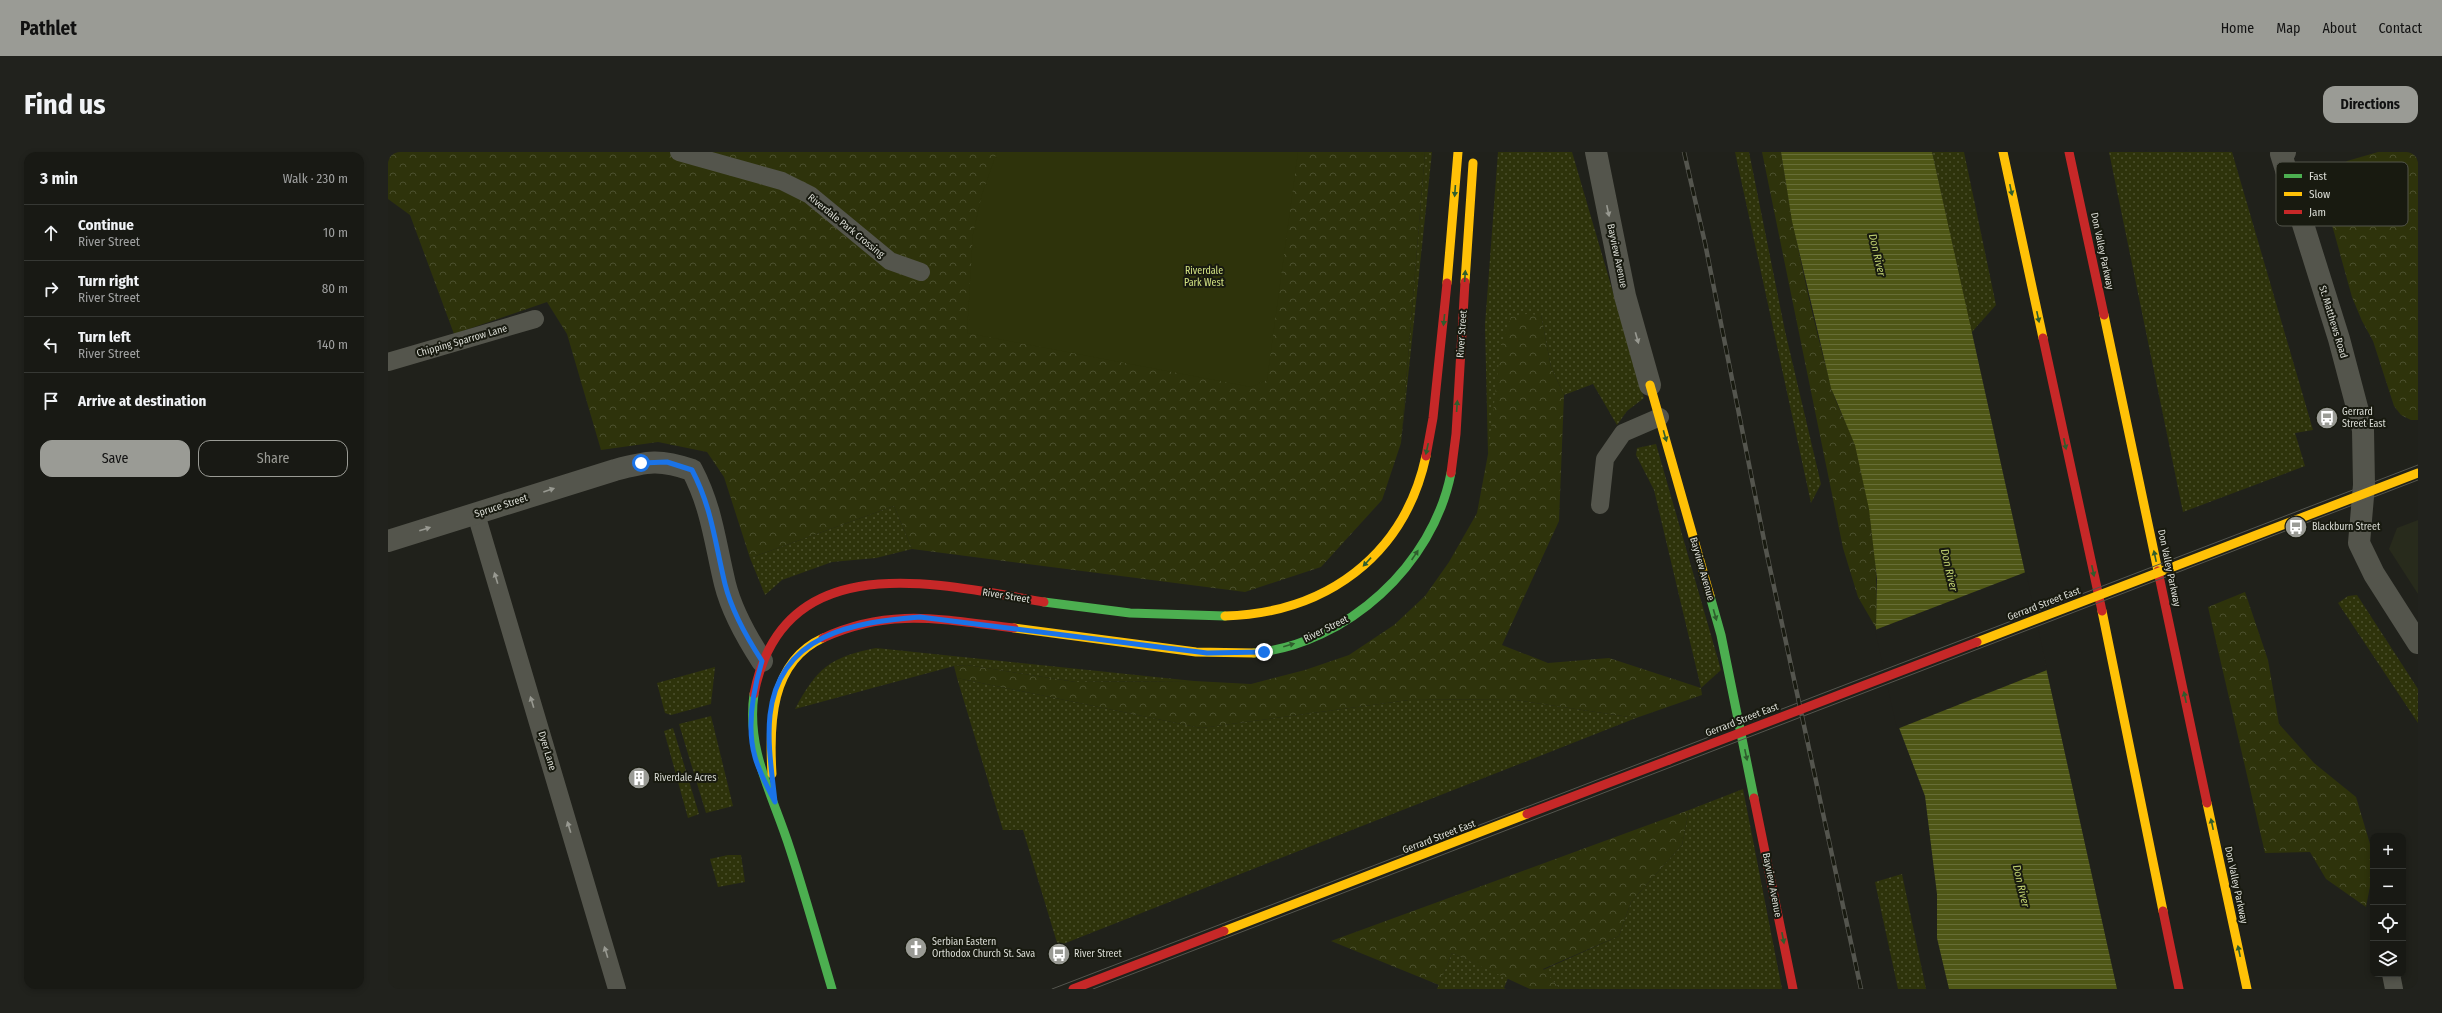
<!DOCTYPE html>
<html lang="en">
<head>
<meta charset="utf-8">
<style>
  :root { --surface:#181914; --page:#21221d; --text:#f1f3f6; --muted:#9fa0a0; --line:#363834; --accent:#9a9b95 }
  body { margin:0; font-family:"Fira Sans Condensed",sans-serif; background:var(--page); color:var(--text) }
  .controls { position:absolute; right:12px; bottom:12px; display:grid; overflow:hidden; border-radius:8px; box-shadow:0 2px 6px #0003 }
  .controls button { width:36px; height:36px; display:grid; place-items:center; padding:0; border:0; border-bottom:1px solid var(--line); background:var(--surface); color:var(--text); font:20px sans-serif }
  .stop { position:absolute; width:12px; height:12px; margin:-9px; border:3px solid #1a73e8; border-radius:50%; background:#fff }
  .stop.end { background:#1a73e8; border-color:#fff; box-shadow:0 1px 4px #0008 }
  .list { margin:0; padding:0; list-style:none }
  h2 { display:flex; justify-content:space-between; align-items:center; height:52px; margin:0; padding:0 16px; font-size:17px }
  h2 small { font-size:13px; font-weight:400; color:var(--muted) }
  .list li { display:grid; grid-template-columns:26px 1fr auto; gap:12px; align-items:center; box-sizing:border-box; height:56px; padding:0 16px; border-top:1px solid var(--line) }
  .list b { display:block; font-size:15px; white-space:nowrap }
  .list p { margin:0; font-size:13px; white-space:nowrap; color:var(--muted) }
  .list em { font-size:13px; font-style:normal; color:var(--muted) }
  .actions { display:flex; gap:8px; padding:12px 16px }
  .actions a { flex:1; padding:9px 0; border:1px solid var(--accent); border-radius:12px; text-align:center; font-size:14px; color:var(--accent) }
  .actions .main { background:var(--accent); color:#111 }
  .icon { flex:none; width:22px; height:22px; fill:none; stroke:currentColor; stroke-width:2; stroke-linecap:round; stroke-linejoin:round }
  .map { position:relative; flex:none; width:2030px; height:837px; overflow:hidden; border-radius:12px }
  header { display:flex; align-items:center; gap:24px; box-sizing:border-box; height:56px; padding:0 20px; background:var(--accent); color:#111 }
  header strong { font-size:19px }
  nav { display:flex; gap:22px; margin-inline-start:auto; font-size:14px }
  .intro { display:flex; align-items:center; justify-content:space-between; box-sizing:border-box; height:96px; padding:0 24px }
  h1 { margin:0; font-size:28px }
  .button { padding:10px 18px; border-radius:12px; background:var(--accent); color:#111; font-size:14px; font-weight:700 }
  main { display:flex; gap:24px; padding:0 24px }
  aside { flex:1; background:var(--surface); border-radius:12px; box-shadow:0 2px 6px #0003 }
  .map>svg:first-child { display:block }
  .built { fill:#282b1c }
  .grass { fill:url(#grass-dots) }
  .forest { fill:url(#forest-crowns) }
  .pitch { fill:#2e330b }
  .water { fill:url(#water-rules) }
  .pier { fill:#20211b }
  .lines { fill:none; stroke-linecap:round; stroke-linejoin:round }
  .lane { stroke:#54554c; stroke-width:18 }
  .street { stroke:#54554c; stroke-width:22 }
  .fast { stroke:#4caf50; stroke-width:9 }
  .slow { stroke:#ffc107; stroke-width:9 }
  .jam { stroke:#c62828; stroke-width:9 }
  .tram { stroke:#54554e; stroke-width:1 }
  .rail-casing { stroke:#54554e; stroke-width:4.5 }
  .rail { stroke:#181a10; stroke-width:3; stroke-dasharray:9; stroke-linecap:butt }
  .slow-bridge { stroke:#ffc107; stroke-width:9 }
  .jam-bridge { stroke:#c62828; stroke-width:9 }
  .oneway { fill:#2f5d2d }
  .oneway2 { fill:#989991 }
  .route { stroke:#1a73e8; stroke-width:5 }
  .labels { text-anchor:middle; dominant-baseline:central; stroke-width:4; stroke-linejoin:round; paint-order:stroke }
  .street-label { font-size:10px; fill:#dbddd6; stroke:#181a10 }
  .park-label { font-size:10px; fill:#d2e283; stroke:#181a10 }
  .poi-label { font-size:10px; fill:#dbddd6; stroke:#181a10; text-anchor:start }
  .water-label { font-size:11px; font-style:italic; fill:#bdcd6e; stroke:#181a10 }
  .key { fill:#181a10; stroke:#52544b; stroke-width:1 }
  .key-label { font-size:11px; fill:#dbddd6 }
</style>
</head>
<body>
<header>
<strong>Pathlet</strong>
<nav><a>Home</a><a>Map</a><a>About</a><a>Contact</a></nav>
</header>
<div class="intro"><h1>Find us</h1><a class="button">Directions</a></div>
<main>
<aside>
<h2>3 min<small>Walk · 230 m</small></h2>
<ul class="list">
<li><svg class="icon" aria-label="ahead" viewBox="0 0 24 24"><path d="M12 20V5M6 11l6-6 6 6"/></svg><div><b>Continue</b><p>River Street</p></div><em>10 m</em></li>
<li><svg class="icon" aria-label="right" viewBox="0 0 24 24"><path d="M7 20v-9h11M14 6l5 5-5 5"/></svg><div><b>Turn right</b><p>River Street</p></div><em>80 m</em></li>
<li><svg class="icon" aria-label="left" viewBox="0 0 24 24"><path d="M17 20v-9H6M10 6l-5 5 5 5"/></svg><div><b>Turn left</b><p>River Street</p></div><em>140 m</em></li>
<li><svg class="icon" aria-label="arrive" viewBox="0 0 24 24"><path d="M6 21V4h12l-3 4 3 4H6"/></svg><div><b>Arrive at destination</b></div></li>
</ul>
<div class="actions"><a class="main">Save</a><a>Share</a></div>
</aside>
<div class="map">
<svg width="2030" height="837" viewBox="0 0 2030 837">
  <defs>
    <pattern id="grass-dots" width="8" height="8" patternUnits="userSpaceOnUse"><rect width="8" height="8" fill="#2e330b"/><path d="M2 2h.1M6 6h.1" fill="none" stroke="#4c502e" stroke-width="1.8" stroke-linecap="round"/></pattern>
    <pattern id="forest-crowns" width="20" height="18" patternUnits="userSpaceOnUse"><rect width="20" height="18" fill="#2e330b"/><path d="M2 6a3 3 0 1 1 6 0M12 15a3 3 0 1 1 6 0" fill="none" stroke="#4c502e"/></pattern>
    <pattern id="water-rules" width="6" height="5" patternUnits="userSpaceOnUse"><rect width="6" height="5" fill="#4e5616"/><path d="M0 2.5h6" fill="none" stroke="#676e37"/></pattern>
  </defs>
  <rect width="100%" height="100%" fill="#20211b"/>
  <!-- built -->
  <path class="built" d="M2030,368V442L2001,397L2009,376Z"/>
  <!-- grass -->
  <g class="grass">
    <path d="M1037,0H1044L1013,291Z"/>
    <path d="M1110,0H1184L1256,246L1239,259L1229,273L1205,232L1176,243L1163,215L1153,163L1100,302L1097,173Z"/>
    <path d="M1347,0H1361L1397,179L1433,332L1423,351Z"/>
    <path d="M1544,0H1576L1608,153L1583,181Z"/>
    <path d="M1721,0H1844L1925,278L1907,281L1917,314L1795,360Z"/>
    <path d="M1268,292L1333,518L1313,536L1266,338L1248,303L1249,296Z"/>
    <path d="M506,354L524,397L488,406L444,410L394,428L377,443L362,406Z"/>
    <path d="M1969,443L2030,537V571L1950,451L1960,444Z"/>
    <path d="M488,496L806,529L688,530L579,513L566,514L407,557C429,516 442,505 488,496Z"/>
    <path d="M327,515L323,552L283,563L277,561L269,531Z"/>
    <path d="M569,526L813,576L1021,548L1121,547L1248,566L670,794L635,678H615Z"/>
    <path d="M323,564L345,654L318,661L291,572Z"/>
    <path d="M285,576L311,662L300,666L276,579Z"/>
    <path d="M1355,637L1394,837H1172L1155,818L1231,784L1243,750L1294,693L1301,658Z"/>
    <path d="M340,703H353L357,730L330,735L322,707Z"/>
    <path d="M1514,722L1538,837H1510L1487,730Z"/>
    <path d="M1064,801L1120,826L1116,836L1118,837H1049Z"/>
  </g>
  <!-- forest -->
  <g class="forest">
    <path d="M0,0H1037L1013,291L994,348L933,415L857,440L524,397L506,354L362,406L336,325L319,300L270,290L213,298L179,182L159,150L66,182L22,63L0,47Z"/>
    <path d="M1374,0H1393C1405,79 1422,157 1443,234C1448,255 1461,273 1468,293C1486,351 1490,415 1488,476L1470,445L1455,396Z"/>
    <path d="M1990,0H2030V268H2023L2013,263L2006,254L1985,189L1974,169L1964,145L1939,55L1942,29L1948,19L1959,9Z"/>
    <path d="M1138,162L1153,163L1163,215L1176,243L1171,369L1114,493L1160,511L1221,506L1313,536L1314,543L1248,566L1121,547L1021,548L813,576L569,526L566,514L579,513L688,530L806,529L863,532L917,518L961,503L1006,473L1037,444L1061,410L1089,361L1100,302L1113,193L1123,165Z"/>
    <path d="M1857,440L1880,508L1891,572L1926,611L1968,645L1985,702V719L1978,755L1938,727L1922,700L1877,701L1820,455Z"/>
    <path d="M1301,658L1294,693L1243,750L1231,784L1155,817L1172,837H1142L1064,801L1051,833L943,789Z"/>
  </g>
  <!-- pitch -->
  <path class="pitch" d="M609,0H910L879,228L863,235L579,181L585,82L594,42Z"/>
  <!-- water -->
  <path class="water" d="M1393,0H1544L1729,837H1561L1549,786V742L1537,644L1510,573L1488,476L1489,427L1481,357L1467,293L1443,236L1404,69Z"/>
  <!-- pier -->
  <path class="pier" d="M1638,420L1659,518L1509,577L1487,478Z"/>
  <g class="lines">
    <!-- lane -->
    <g class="lane">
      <path d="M291,0L394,29L422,43L502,109L533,120"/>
      <path d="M0,210L147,167"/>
      <path d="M1212,353L1217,307L1235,281L1272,265"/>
      <path d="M88,362L229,837"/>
      <path d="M2003,822L2006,837"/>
    </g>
    <!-- street -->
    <g class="street">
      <path d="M1208,0L1237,144L1262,233"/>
      <path d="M1897,0L1893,2L1951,187L1975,278L1976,333L1971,391L1986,422L2030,491"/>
      <path d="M0,389L227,318C260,309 272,307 304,318C324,356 327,391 337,432C344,460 359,486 374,509"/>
    </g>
    <!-- fast -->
    <g class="fast">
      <path d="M1322,444L1333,483L1366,646"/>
      <path d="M656,450L742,461L837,464"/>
      <path d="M866,501C959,492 1045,413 1063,321"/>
      <path d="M366,542C358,599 385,643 402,697C417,743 430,790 444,837"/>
    </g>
    <!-- slow -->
    <g class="slow">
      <path d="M1615,0L1655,186"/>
      <path d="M1077,130L1085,11"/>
      <path d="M1059,131L1070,0"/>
      <path d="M1716,163L1770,419"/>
      <path d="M1262,233L1322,444"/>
      <path d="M1905,369L2030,321"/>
      <path d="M1714,459L1775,759"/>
      <path d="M837,464C937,461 1016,405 1038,304"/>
      <path d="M626,476L808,500L866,501"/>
      <path d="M384,622C381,573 382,510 435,486"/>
      <path d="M1819,651L1859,837"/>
      <path d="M836,779L1139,662"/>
    </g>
    <!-- jam -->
    <g class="jam">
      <path d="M1681,0L1716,163"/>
      <path d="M1655,186L1714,459"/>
      <path d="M1038,304L1045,266L1059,131"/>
      <path d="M1063,321L1068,282L1077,130"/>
      <path d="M1770,419L1819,651"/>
      <path d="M435,486C502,455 556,468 626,476"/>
      <path d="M366,542C395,393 548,431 656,450"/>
      <path d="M1366,646L1405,837"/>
      <path d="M1139,662L1281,608"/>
      <path d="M1775,759L1791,837"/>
      <path d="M685,837L836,779"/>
    </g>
    <!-- tram -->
    <g class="tram">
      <path d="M664,837L2030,313"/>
      <path d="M705,837L2030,328"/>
    </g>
    <!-- rail casing -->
    <g class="rail-casing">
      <path id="rail" d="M1296,0L1317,91L1378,398L1473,837"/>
    </g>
    <!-- rail -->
    <use href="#rail" class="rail"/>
    <!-- slow-bridge -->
    <path class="slow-bridge" d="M1589,490L1905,369"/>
    <!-- jam-bridge -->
    <path class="jam-bridge" d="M1281,608L1589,490"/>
  </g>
  <!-- one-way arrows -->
  <defs><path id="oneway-solid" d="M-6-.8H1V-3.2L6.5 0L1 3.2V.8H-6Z"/></defs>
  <g class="oneway">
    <use href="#oneway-solid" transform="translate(1623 38) rotate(78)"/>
    <use href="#oneway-solid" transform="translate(1067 39) rotate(94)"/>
    <use href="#oneway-solid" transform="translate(1077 124) rotate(-86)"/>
    <use href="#oneway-solid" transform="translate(1650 165) rotate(78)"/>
    <use href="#oneway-solid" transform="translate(1056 168) rotate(96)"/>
    <use href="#oneway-solid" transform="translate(1069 254) rotate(-86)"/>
    <use href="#oneway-solid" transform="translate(1277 284) rotate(74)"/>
    <use href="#oneway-solid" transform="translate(1677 292) rotate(78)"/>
    <use href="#oneway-solid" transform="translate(1039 297) rotate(102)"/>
    <use href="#oneway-solid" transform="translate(1027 403) rotate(-56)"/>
    <use href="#oneway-solid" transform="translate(1767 404) rotate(-102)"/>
    <use href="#oneway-solid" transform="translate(979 410) rotate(133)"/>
    <use href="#oneway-solid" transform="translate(1705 419) rotate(78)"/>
    <use href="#oneway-solid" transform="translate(1327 463) rotate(74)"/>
    <use href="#oneway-solid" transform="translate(901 493) rotate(-16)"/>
    <use href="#oneway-solid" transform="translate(1797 545) rotate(-102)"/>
    <use href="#oneway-solid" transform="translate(1358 603) rotate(78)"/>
    <use href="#oneway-solid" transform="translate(1824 672) rotate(-102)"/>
    <use href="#oneway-solid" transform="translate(1395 786) rotate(79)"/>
    <use href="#oneway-solid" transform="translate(1851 799) rotate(-102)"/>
  </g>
  <g class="oneway2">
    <use href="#oneway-solid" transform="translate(1220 59) rotate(78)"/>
    <use href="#oneway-solid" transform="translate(1249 186) rotate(74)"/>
    <use href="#oneway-solid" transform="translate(161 338) rotate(-19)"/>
    <use href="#oneway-solid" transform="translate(37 377) rotate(-17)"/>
    <use href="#oneway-solid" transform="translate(108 426) rotate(-107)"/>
    <use href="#oneway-solid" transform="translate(144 550) rotate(-107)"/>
    <use href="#oneway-solid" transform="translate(181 675) rotate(-107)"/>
    <use href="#oneway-solid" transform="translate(218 800) rotate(-107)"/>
  </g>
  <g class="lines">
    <!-- route -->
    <path class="route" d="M253,311L279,310L304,318C324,356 327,391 337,432C344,460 359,486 374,509C365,539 358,574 367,605C371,620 380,636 387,650C384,621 379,592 382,563C391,482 466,470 532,465L819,501L876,500"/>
  </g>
  <!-- icons -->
  <defs>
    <g id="bus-disc" transform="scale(1.15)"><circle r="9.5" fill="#9a9b95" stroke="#181a10"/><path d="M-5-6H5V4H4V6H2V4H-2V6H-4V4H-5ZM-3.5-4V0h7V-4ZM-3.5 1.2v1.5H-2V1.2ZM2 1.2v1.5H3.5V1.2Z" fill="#fff"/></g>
    <g id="building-disc" transform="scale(1.15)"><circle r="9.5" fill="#9a9b95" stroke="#181a10"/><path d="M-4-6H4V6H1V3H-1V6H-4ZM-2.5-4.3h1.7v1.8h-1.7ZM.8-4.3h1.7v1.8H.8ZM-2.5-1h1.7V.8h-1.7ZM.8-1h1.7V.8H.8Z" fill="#fff"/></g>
    <g id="church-disc" transform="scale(1.15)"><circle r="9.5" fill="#9a9b95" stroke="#181a10"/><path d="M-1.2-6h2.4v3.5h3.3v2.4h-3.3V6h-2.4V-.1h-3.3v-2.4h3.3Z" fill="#fff"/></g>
  </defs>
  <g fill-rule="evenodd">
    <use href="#bus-disc" x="1939" y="266"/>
    <use href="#bus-disc" x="1908" y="375"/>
    <use href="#building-disc" x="251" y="626"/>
    <use href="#church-disc" x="528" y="796"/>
    <use href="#bus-disc" x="671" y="802"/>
  </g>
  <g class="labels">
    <!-- street labels -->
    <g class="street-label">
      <text transform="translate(458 74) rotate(39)">Riverdale Park Crossing</text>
      <text transform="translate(1714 99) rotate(78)">Don Valley Parkway</text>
      <text transform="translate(1229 104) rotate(78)">Bayview Avenue</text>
      <text transform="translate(1945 170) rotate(73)">St. Matthews Road</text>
      <text transform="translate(1074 182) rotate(-86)">River Street</text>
      <text transform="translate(74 189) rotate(-16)">Chipping Sparrow Lane</text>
      <text transform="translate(113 354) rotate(-18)">Spruce Street</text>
      <text transform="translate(1781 416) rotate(78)">Don Valley Parkway</text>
      <text transform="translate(1314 417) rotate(74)">Bayview Avenue</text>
      <text transform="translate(618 444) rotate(9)">River Street</text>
      <text transform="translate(1656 452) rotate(-21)">Gerrard Street East</text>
      <text transform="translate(938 477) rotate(-26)">River Street</text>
      <text transform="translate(1354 568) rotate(-21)">Gerrard Street East</text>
      <text transform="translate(159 599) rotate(73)">Dyer Lane</text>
      <text transform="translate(1051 685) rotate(-21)">Gerrard Street East</text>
      <text transform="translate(1384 733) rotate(79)">Bayview Avenue</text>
      <text transform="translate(1848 733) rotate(78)">Don Valley Parkway</text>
    </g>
    <!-- park labels -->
    <g class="park-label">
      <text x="816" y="119">Riverdale<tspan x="816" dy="12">Park West</tspan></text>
    </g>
    <!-- poi labels -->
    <g class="poi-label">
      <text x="1954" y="260">Gerrard<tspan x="1954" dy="12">Street East</tspan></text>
      <text x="1924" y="375">Blackburn Street</text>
      <text x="266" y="626">Riverdale Acres</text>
      <text x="544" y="790">Serbian Eastern<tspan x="544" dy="12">Orthodox Church St. Sava</tspan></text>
      <text x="686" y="802">River Street</text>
    </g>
    <!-- water labels -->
    <g class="water-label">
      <text transform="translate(1489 103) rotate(77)">Don River</text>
      <text transform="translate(1561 418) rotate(77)">Don River</text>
      <text transform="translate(1633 734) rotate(77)">Don River</text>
    </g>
  </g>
  <!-- legend -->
  <rect x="1888" y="10" width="132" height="64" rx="6" class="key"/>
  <rect x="1896" y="22" width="18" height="4" fill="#4caf50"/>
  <rect x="1896" y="40" width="18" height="4" fill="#ffc107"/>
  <rect x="1896" y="58" width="18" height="4" fill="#c62828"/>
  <g class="key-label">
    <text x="1921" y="28">Fast</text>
    <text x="1921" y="46">Slow</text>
    <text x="1921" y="64">Jam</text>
  </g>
</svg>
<div class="controls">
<button>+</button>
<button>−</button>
<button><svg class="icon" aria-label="locate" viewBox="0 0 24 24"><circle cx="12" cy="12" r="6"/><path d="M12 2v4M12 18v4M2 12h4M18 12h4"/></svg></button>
<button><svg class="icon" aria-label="layers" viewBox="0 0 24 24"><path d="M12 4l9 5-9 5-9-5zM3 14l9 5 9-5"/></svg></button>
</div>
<div class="stop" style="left:253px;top:311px"></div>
<div class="stop end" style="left:876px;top:500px"></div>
</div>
</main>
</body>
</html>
